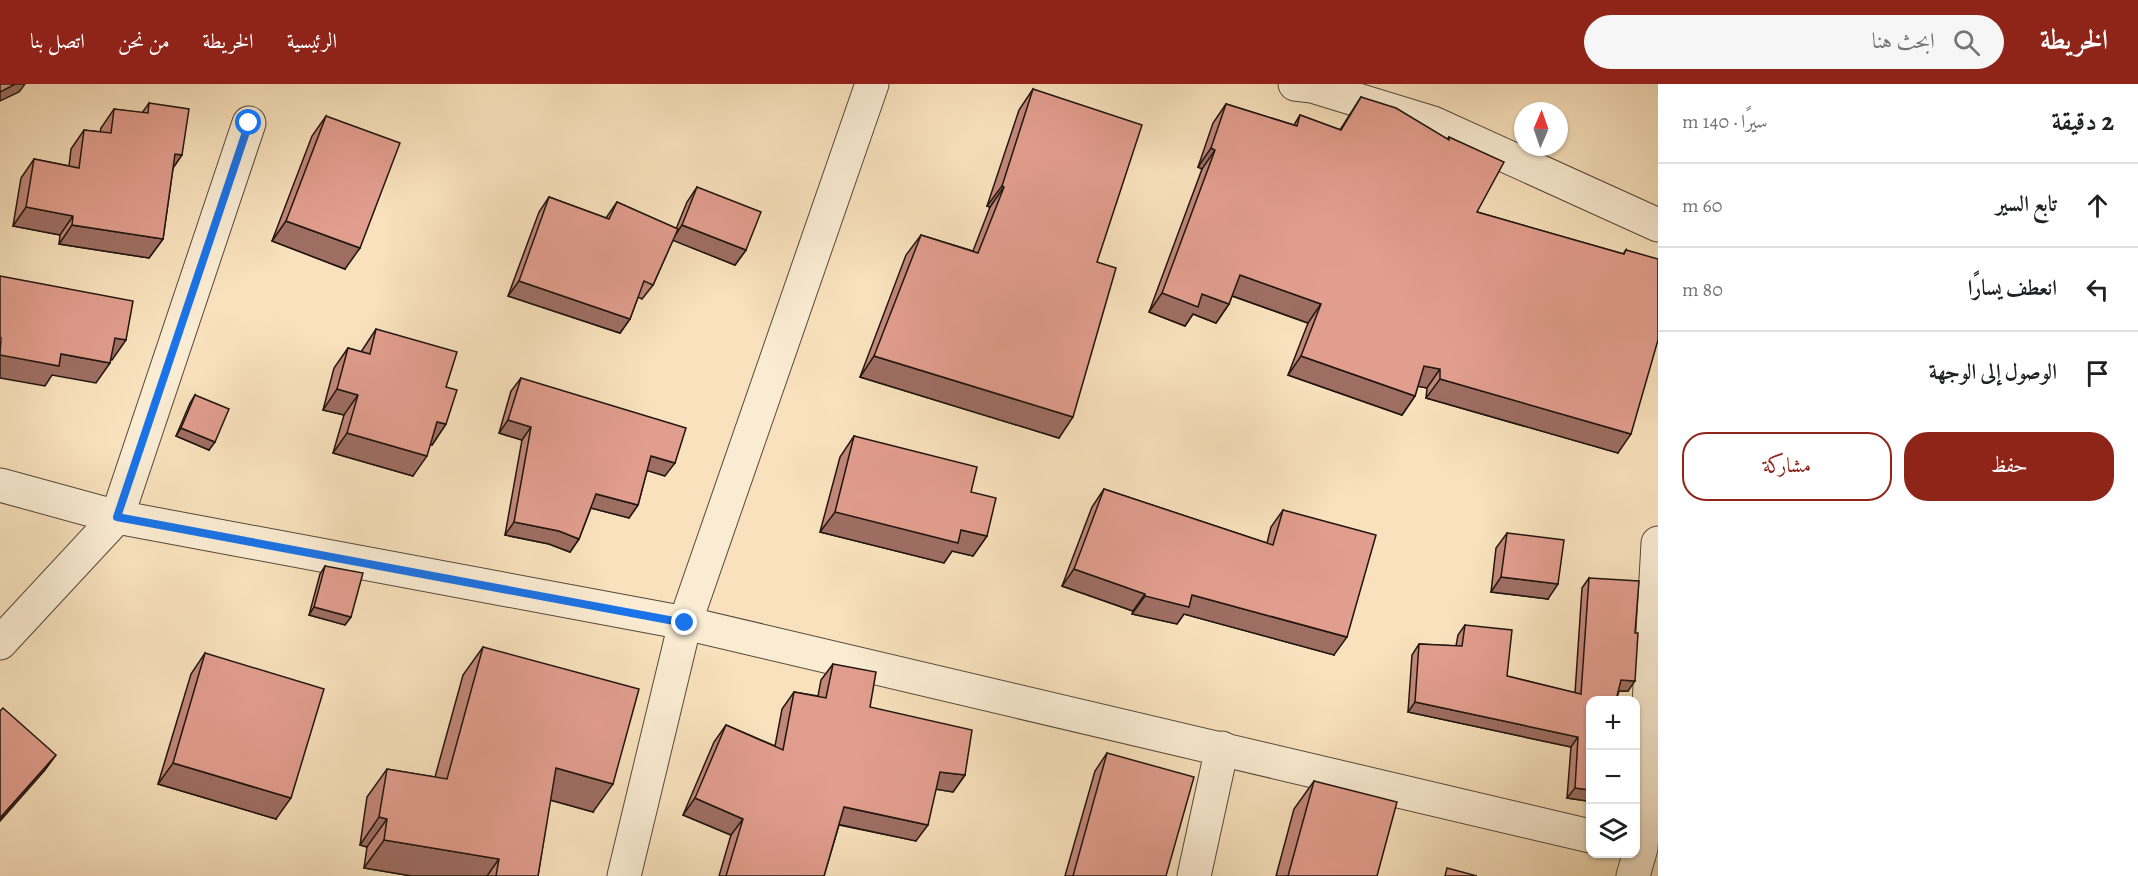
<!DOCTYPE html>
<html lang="ar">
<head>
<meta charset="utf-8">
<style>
  :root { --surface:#fff; --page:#f6f6f6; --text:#202124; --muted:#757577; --line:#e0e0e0; --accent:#8f2418 }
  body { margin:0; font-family:Alegreya,Amiri,serif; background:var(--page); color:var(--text); direction:rtl }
  .controls { position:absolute; right:18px; bottom:18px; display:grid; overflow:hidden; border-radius:12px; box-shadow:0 2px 4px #0004 }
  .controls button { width:54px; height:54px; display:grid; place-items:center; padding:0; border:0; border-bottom:2px solid var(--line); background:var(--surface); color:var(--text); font:30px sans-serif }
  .compass { position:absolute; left:1514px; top:18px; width:54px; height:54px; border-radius:50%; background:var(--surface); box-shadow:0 2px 4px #0004; rotate:2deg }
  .stop { position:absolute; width:18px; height:18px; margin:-14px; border:4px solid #1a73e8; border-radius:50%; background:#fff }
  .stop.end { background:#1a73e8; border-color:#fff; box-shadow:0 2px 6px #0008 }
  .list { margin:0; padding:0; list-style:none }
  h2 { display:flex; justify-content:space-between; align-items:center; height:78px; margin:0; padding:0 24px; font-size:26px }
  h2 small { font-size:20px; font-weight:400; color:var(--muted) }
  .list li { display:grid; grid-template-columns:39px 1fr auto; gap:18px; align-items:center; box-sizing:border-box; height:84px; padding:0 24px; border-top:2px solid var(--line) }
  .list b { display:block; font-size:22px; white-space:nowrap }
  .list em { font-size:20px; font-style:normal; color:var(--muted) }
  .actions { display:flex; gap:12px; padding:18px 24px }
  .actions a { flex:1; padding:14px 0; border:2px solid var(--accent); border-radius:24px; text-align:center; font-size:21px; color:var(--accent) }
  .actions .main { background:var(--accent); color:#fff }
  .icon { flex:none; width:33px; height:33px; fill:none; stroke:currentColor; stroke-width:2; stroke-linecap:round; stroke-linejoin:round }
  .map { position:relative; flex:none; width:1658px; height:792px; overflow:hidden; direction:ltr }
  header { display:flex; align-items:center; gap:36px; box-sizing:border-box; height:84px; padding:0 30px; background:var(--accent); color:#fff }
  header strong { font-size:28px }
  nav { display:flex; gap:33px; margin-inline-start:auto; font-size:21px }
  .search { width:420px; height:54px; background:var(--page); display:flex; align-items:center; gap:15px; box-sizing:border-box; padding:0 21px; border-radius:33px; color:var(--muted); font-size:22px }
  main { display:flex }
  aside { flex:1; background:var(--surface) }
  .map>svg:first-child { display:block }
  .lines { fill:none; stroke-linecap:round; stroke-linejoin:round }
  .minor-casing { stroke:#56483a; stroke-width:35 }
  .minor { stroke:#faecd3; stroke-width:33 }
  .wall { fill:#c28779; stroke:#20150f; stroke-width:1.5 }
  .shaded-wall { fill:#9e6e63; stroke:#20150f; stroke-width:1.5 }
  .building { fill:#e19d8d; stroke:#20150f; stroke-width:1.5 }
  .route { stroke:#1a73e8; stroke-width:8 }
</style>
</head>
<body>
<header>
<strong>الخريطة</strong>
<div class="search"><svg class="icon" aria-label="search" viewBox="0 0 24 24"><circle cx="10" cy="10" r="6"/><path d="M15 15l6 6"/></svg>ابحث هنا</div>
<nav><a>الرئيسية</a><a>الخريطة</a><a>من نحن</a><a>اتصل بنا</a></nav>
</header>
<main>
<aside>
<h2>2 دقيقة<small>سيرًا · 140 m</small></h2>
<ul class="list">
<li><svg class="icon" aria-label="ahead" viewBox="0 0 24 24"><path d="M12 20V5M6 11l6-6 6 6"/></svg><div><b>تابع السير</b></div><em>60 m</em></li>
<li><svg class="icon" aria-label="left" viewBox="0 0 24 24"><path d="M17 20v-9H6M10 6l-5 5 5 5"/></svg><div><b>انعطف يسارًا</b></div><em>80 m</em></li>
<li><svg class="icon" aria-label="arrive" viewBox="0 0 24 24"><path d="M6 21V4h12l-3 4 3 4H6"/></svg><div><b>الوصول إلى الوجهة</b></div></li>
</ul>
<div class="actions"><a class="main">حفظ</a><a>مشاركة</a></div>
</aside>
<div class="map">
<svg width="1658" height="792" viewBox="0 0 1658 792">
  <rect width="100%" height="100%" fill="#f8e1bc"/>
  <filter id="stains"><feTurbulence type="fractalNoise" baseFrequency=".00333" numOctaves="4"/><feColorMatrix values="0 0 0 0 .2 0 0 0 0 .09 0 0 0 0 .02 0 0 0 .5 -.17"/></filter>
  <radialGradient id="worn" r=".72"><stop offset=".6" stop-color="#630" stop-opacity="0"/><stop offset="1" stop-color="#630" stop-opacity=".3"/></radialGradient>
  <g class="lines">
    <!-- minor casing -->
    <g class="minor-casing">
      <g id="minor">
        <path d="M1295,0L1312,2L1433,39L1658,141"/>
        <path d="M0,401L117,433L685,539L1590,752"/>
        <path d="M0,559L117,433L249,39"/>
        <path d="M624,792L685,539L872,0"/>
        <path d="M1194,792L1222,664"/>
        <path d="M1633,792L1641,764L1658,459"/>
      </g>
    </g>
    <!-- minor -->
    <use href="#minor" class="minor"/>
  </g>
  <!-- wall -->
  <g class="wall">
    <path d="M1033,5L1097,178L1059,354L860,293L906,171L921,151L973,167L990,123L987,122L1019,26Z"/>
    <path d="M1361,13L1447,55L1449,53L1477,128L1623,170L1626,166L1618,369L1426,314L1427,304L1418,302L1415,312L1402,331L1288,291L1308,239L1232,212L1229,220L1216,239L1193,230L1185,242L1149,228L1202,85L1198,83L1213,39L1226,20L1294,41L1300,31L1340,46Z"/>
    <path d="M149,19L173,84L163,155L149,174L59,160L60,151L13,142L21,94L34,75L69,82L71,65L84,46L100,48L101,44L114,25L142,29Z"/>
    <path d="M326,32L345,185L272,157L312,52Z"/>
    <path d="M697,103L746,166L735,181L673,156L653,201L642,215L638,213L630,235L620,249L508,212L539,128L549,113L606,134L617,118L676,145L687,118Z"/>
    <path d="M376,245L446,303V340L432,361L430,360L413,392L333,369L344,331L323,326L334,284L348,264L361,268Z"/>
    <path d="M521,294L665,392L647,386L638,421L629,434L591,424L579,455L570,468L549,460L505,451L522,356L499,349L511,307Z"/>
    <path d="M195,311L209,366L176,352L190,319Z"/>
    <path d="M854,352L971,408L987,452L973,472L952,467L944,479L820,448L840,373Z"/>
    <path d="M1104,405L1267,459L1271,443L1283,426L1334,571L1184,530L1177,540L1132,530L1133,527L1062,502L1092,423Z"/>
    <path d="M1507,449L1548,515L1491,508L1496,464Z"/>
    <path d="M325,482L351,533L345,541L309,531L320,490Z"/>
    <path d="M1589,494L1628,607H1619L1587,717L1567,714L1571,663L1408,628L1412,571L1419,560L1456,562L1458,551L1465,541L1507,592L1575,609L1582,504Z"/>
    <path d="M483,563L593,728L550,716L538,792H412L364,784L367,763L360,761L367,713L387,685L435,693L463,591Z"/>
    <path d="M205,569L276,735L158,700L191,590Z"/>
    <path d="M833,580L870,623L965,691L953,708L936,705L916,757L839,741L824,792H825H719L731,751L683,731L714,658L726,641L775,662L782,625L794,608L818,612L821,596Z"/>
    <path d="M1107,669L1166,792H1065L1095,687Z"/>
    <path d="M1314,697L1377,792H1276L1294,725Z"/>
  </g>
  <!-- shaded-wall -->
  <g class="shaded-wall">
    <path d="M15,0H25L19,8L0,17V8Z"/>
    <path d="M1211,64L1215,66L1202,85L1198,83Z"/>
    <path d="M175,70L182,71L169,90Z"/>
    <path d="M1002,102L1004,103L990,123L987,122Z"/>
    <path d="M26,123L73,132L60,151L13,142Z"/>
    <path d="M286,137L360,164L345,185L272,157Z"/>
    <path d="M72,141L163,155L149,174L59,160Z"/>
    <path d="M682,141L746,166L735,181L672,156Z"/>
    <path d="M1240,191L1321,220L1308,239L1227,210Z"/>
    <path d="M519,197L630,235L620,249L508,212Z"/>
    <path d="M1162,209L1202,210L1229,220L1216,239L1193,230L1185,242L1149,228Z"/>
    <path d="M115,254L126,256L112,276L101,275Z"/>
    <path d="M61,270L110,279L96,299L52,291L45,302L0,294V271Z"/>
    <path d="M874,272L1073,333L1059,354L860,293Z"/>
    <path d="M1301,272L1415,312L1402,331L1288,291Z"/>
    <path d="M1424,282L1440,285L1427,304L1410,301Z"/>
    <path d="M1440,295L1631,350L1618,369L1426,314Z"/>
    <path d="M337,305L358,311L344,331L323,326Z"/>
    <path d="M508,336L531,343L522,356L499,349Z"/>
    <path d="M437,338L446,340L432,361L422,358Z"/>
    <path d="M181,344L215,358L209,366L176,352Z"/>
    <path d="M347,349L427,372L413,392L333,369Z"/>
    <path d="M651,372L675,379L665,392L642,385Z"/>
    <path d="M596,410L638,421L629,434L587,423Z"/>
    <path d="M835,428L961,446L987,452L973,472L952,467L944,479L820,448Z"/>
    <path d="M514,438L559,447L579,455L570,468L549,460L505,451Z"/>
    <path d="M1074,485L1145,510L1133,527L1062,502Z"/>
    <path d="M1501,493L1558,500L1548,515L1491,508Z"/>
    <path d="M1192,511L1347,553L1334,571L1184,530L1177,540L1132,530L1145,512Z"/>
    <path d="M314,523L351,533L345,541L309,531Z"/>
    <path d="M1621,596L1635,597L1628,607H1614Z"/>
    <path d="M1415,618L1578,653L1571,663L1408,628Z"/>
    <path d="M56,671L45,686L0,737V734Z"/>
    <path d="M173,679L291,714L276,735L158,700Z"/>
    <path d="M556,684L613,700L593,728L536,712Z"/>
    <path d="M940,688L965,691L953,708L928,704Z"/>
    <path d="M1575,704L1590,706V712L1587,717L1567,714Z"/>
    <path d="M695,714L743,735L731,751L683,731Z"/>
    <path d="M844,723L928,741L916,757L832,739Z"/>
    <path d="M379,733L387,735L367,763L360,761Z"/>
    <path d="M384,756L499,775L487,792H412L364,784Z"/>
  </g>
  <!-- building -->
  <g class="building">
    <path d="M0,0H15L0,8Z"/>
    <path d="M1033,5L1142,41L1097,178L1116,184L1073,333L874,272L921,151L978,169L1004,103L1002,102Z"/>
    <path d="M1361,13L1396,24L1449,56V53L1504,78L1477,128L1624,170L1626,166L1658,175V256L1631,350L1440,295V285L1424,282L1415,312L1301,272L1321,220L1240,191L1229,220L1202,210L1198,223L1162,209L1215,66L1211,64L1226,20L1297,42L1300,31L1341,46Z"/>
    <path d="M149,19L189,25L182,71L175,70L163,155L72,141L73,132L26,123L34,75L79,84L84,46L111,49L114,25L148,29Z"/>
    <path d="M326,32L400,59L360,164L286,137Z"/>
    <path d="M697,103L761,128L746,166L682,141Z"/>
    <path d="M549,113L609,135L617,118L678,145L653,201L644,197L630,235L519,197Z"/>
    <path d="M0,192L133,217L126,256L115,254L110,279L61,270L59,282L0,271L1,254H0Z"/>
    <path d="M376,245L457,268L446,303L457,306L446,340L437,338L427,372L347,349L358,311L337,305L348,264L370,270Z"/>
    <path d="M521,294L686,344L675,379L651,372L638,421L596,410L579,455L559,447L514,438L531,343L508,336Z"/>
    <path d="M195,311L229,325L215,358L181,344Z"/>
    <path d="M854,352L977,383L971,408L996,414L987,452L961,446L958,459L835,428Z"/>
    <path d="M1104,405L1273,461L1283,426L1376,451L1347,553L1192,511L1189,523L1145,512V510L1074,485Z"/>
    <path d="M1507,449L1564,456L1558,500L1501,493Z"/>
    <path d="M325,482L363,489L351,533L314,523Z"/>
    <path d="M1589,494L1639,497L1635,549H1638L1635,597L1621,596L1616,616H1590V706L1575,704L1578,653L1415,618L1419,560L1462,562L1465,541L1512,546L1507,592L1581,610Z"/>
    <path d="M483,563L639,605L613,700L556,684L538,792H496L499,775L384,756L387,735L379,733L387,685L447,695Z"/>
    <path d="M205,569L324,605L291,714L173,679Z"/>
    <path d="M833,580L876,588L870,623L972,646L965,691L940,688L928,741L844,723L824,792H825H726L743,735L695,714L726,641L783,666L794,608L826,614Z"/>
    <path d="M3,624L56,671L0,734V627Z"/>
    <path d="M1107,669L1194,693L1166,792H1073Z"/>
    <path d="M1314,697L1397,718L1377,792H1288Z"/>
    <path d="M1447,784L1477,792H1445Z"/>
  </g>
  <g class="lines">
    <!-- route -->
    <path class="route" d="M249,39L117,433L685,539"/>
  </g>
  <rect width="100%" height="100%" filter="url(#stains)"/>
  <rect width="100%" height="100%" fill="url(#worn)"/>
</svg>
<div class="controls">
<button>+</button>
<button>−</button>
<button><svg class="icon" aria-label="layers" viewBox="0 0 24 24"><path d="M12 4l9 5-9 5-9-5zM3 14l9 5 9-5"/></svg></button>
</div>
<svg class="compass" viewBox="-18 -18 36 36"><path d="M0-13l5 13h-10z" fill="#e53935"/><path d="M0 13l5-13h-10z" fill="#757577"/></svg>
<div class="stop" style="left:249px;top:39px"></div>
<div class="stop end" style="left:685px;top:539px"></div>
</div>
</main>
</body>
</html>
